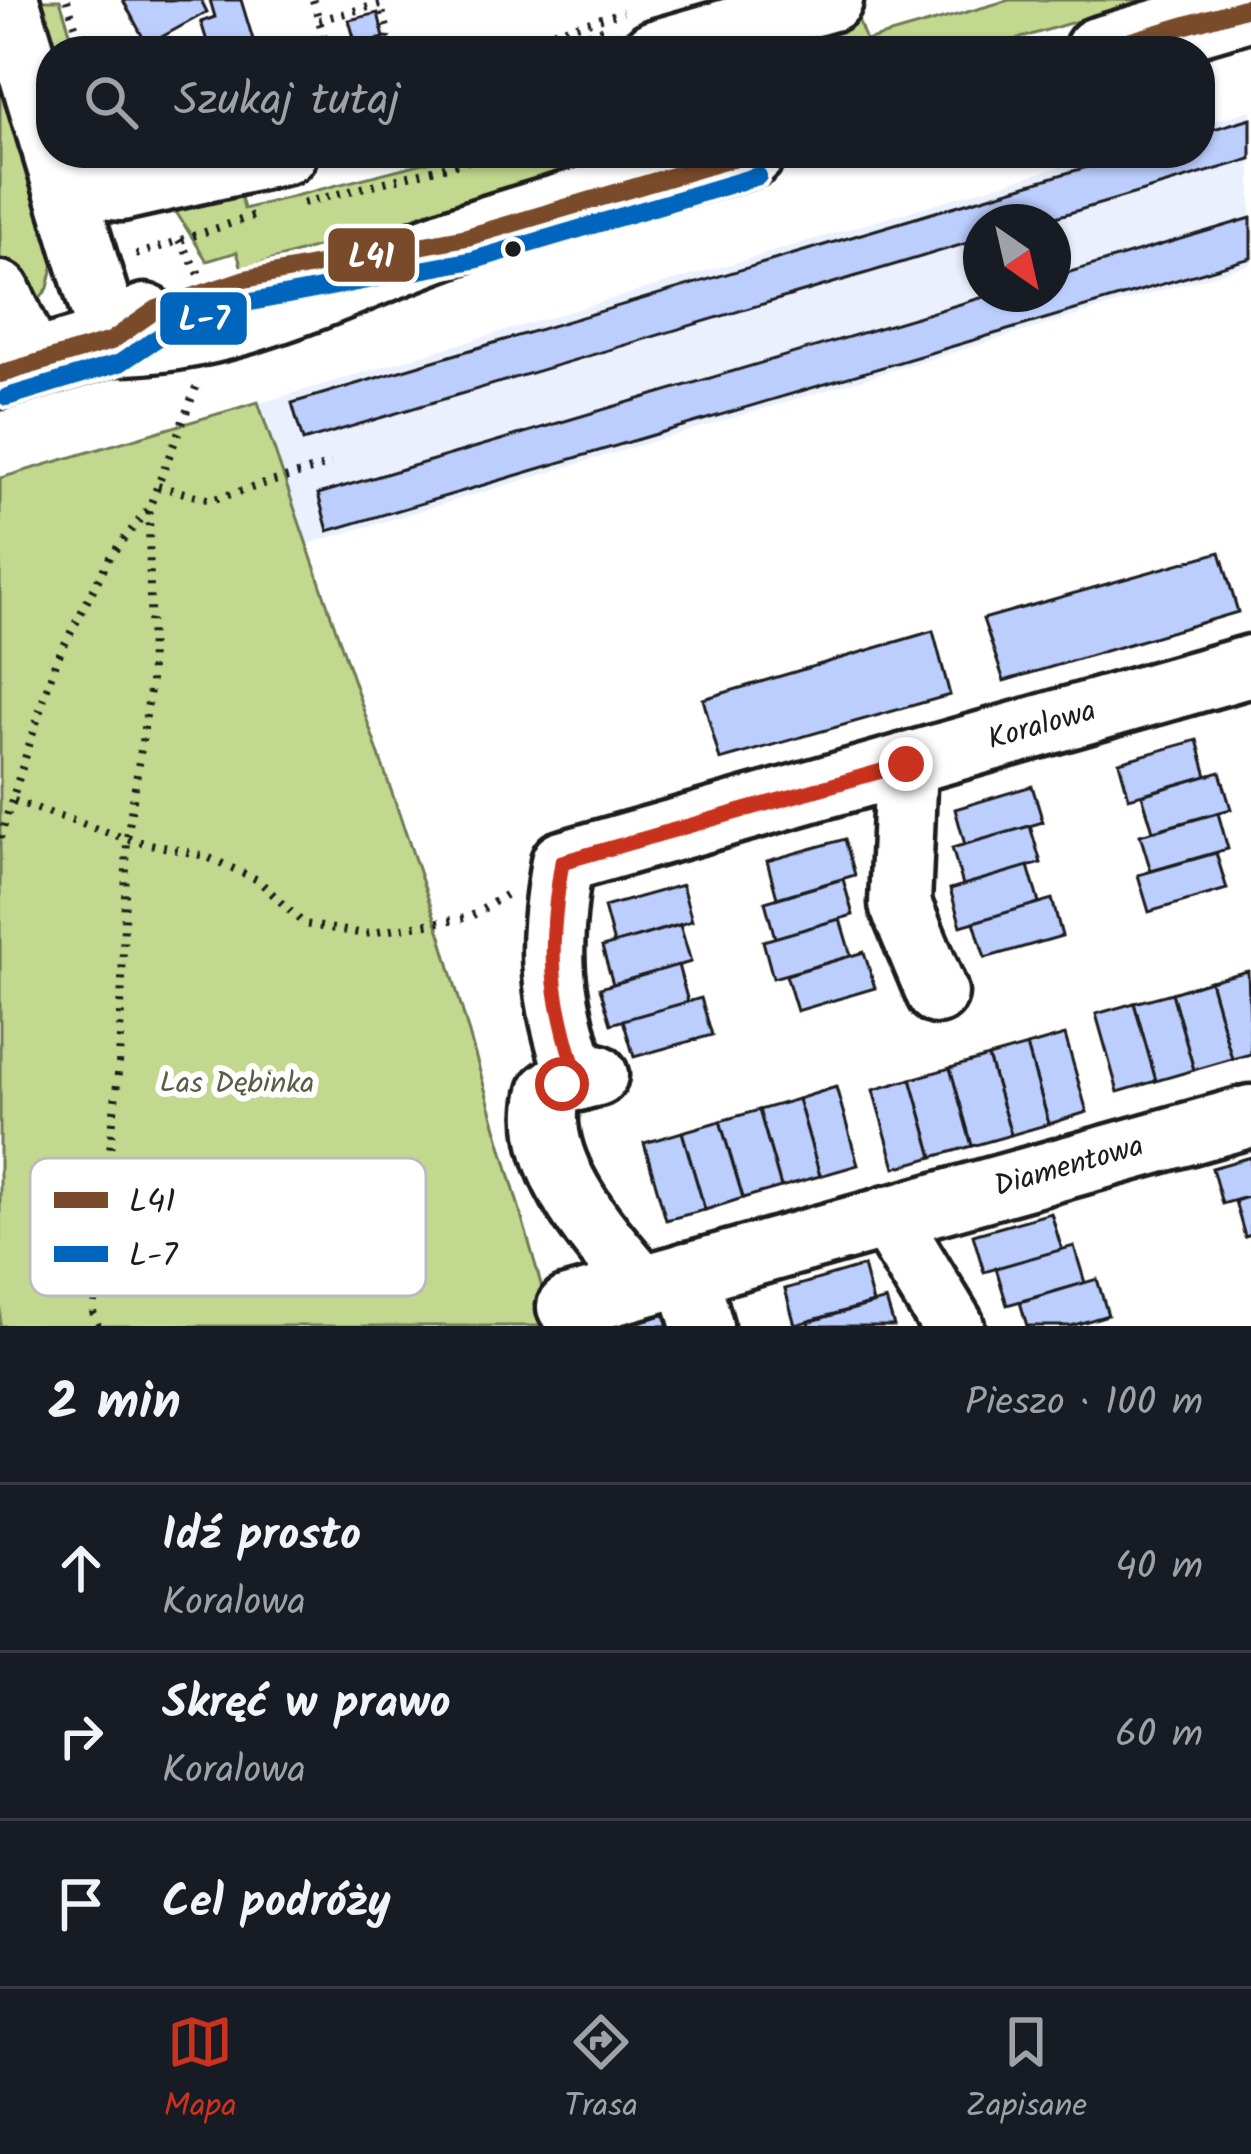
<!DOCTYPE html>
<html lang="pl">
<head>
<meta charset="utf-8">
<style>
  :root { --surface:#171b24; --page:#242831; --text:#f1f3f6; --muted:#9ea1a6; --line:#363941; --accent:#c8321e }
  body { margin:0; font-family:Kalam,sans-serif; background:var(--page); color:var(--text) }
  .compass { position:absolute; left:963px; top:204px; width:108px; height:108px; border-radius:50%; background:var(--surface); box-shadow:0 3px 9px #0004; rotate:146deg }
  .stop { position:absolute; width:36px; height:36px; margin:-27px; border:9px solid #c8321e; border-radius:50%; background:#fff }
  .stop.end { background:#c8321e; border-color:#fff; box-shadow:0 3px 12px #0008 }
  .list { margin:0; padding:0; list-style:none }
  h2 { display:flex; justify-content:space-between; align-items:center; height:156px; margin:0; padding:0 48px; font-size:51px }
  h2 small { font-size:39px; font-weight:400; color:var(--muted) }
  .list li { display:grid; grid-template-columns:78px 1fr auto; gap:36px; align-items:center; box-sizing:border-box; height:168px; padding:0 48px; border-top:3px solid var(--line) }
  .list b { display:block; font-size:45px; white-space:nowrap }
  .list p { margin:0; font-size:39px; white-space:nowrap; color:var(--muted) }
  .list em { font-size:39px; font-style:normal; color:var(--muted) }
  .icon { flex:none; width:66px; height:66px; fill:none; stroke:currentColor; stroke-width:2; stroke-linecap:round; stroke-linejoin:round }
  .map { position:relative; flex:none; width:1251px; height:1326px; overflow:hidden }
  .search { position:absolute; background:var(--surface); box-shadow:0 3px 9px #0004; left:36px; right:36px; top:36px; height:132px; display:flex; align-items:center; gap:30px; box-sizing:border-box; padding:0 42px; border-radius:48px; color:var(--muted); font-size:45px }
  .sheet { height:660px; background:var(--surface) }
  nav { display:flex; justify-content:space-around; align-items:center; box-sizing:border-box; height:168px; border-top:3px solid var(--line); background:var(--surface); font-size:33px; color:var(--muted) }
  nav a { display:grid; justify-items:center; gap:6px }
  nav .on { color:var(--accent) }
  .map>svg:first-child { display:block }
  .built { fill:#ebf0ff; fill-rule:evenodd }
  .green { fill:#c2d88e; stroke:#6f7a55; stroke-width:3 }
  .building { fill:#bccefe; stroke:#1c1c1c; stroke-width:3 }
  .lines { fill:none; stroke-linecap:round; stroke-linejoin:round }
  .minor-casing { stroke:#1c1c1c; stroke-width:69 }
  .major-casing { stroke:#1c1c1c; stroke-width:75 }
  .path { stroke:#1c1c1c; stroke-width:8; stroke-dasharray:3 9; stroke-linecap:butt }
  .minor { stroke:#fff; stroke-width:60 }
  .major { stroke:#fff; stroke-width:66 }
  .bus-1-casing { stroke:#fff; stroke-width:27 }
  .bus-2-casing { stroke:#fff; stroke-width:27 }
  .bus-1 { stroke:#7a4b2a; stroke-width:18 }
  .bus-2 { stroke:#0065bd; stroke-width:18 }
  .route { stroke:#c8321e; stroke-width:15 }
  .bus-dot { fill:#1c1c1c; stroke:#fff; stroke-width:4.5 }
  .labels { text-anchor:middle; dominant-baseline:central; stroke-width:12; stroke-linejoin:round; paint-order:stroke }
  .street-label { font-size:30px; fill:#1c1c1c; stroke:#fff }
  .park-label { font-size:30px; fill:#565e44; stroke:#fff }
  .key { fill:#fff; stroke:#bbb; stroke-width:3 }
  .key-label { font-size:33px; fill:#1c1c1c }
  .line-badge { stroke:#fff; stroke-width:4.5 }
  .badge-label { font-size:33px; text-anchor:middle; font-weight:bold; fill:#fff }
</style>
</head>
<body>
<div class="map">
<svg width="1251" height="1326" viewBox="0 0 1251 1326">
  <rect width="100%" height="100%" fill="#fff"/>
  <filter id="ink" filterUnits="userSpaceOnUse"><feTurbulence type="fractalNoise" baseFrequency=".00833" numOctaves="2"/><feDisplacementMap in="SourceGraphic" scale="24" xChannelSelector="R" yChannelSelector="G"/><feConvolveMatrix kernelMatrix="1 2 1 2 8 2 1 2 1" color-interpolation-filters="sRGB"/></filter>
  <g filter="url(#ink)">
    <!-- built -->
    <path class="built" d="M1251,110V264L305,545L260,403L1106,153H1200V125ZM981,222H1053V294H981Z"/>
    <!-- green -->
    <g class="green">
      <path d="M27,0H60L76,51H51Z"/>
      <path d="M1009,0H1147L977,51H822L814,26L856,14L866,41Z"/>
      <path d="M703,8L697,20L586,51H560Z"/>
      <path d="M0,45L58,244L48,288L26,316L0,268Z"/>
      <path d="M462,153H636L242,269L237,252L207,261L166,196L237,181L244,209Z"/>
      <path d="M258,402L441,936L553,1326H0V478Z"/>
    </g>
    <!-- building -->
    <g class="building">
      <path d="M123,0H201L207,12L147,45Z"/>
      <path d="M210,0H241L255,46L210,51L201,22L215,17Z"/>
      <path d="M378,13L384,38L356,45L349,20Z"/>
      <path d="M1251,118V159L1039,222H981V239L303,441L292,403L1134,153H1200V133Z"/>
      <path d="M1251,218V258L328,531L318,494L994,294H1053V277Z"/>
      <path d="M1220,552L1238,612L1004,681L983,619Z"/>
      <path d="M933,631L950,695L720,760L703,699Z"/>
      <path d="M1197,740L1207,776L1129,798L1119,762Z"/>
      <path d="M1220,772L1231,809L1153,831L1142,795Z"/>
      <path d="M1032,786L1043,822L965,845L955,809Z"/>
      <path d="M1218,813L1228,849L1151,871L1140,835Z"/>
      <path d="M1030,826L1041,863L963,885L952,848Z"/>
      <path d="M845,839L855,875L777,898L767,861Z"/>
      <path d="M1216,853L1227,889L1149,912L1138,875Z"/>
      <path d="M1028,866L1039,903L961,926L950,889Z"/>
      <path d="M843,879L853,915L775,938L765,902Z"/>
      <path d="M682,885L692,921L614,944L604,907Z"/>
      <path d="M1052,899L1062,936L985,958L974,922Z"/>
      <path d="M840,919L851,956L773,978L763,941Z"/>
      <path d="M680,925L691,962L613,984L602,947Z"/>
      <path d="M864,952L875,988L797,1011L786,975Z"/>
      <path d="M678,965L688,1002L611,1024L600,988Z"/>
      <path d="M1248,971L1251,1054L1232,1059L1210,981Z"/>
      <path d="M1210,981L1232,1059L1194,1070L1172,993Z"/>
      <path d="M1172,993L1194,1070L1156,1081L1134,1003Z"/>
      <path d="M701,998L712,1035L634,1057L623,1020Z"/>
      <path d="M1134,1003L1156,1081L1118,1092L1096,1014Z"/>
      <path d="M1065,1035L1087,1112L1049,1124L1027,1046Z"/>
      <path d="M1027,1046L1049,1124L1011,1135L988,1057Z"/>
      <path d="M988,1057L1011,1135L972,1146L950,1068Z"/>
      <path d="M950,1068L972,1146L933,1157L911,1079Z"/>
      <path d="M911,1079L933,1157L895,1168L873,1090Z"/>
      <path d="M836,1087L858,1165L820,1176L798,1099Z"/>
      <path d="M798,1099L820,1176L781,1187L759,1110Z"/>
      <path d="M759,1110L781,1187L743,1198L720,1121Z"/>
      <path d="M720,1121L743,1198L705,1210L682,1132Z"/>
      <path d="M682,1132L705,1210L666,1220L644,1143Z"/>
      <path d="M1251,1157V1196L1222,1204L1212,1168Z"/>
      <path d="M1251,1196V1235L1245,1237L1235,1201Z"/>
      <path d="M1051,1213L1062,1250L984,1272L973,1235Z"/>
      <path d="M1074,1246L1085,1283L1007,1305L996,1268Z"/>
      <path d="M863,1266L873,1303L795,1325L785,1289Z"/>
      <path d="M1097,1279L1108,1315L1071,1326H1027L1020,1302Z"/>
      <path d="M886,1300L894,1326H809L808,1322Z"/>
      <path d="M670,1313L674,1326H623Z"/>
    </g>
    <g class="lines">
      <!-- minor casing -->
      <g class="minor-casing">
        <g id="minor">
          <path d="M8,0L51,143"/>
          <path d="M654,51L832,0"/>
          <path d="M54,153L111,341"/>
          <path d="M64,184L121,190L286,153"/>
          <path d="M0,292L33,364"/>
          <path d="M906,764L900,904L937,993"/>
          <path d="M597,1075L562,1083L550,1092C531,1162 600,1237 642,1286"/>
          <path d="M578,1080C550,992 547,953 562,862L1251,666"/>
          <path d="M887,1217L953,1326"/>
          <path d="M687,1273L702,1326"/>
          <path d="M568,1307L1251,1116"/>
        </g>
      </g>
      <!-- major casing -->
      <g class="major-casing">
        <g id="major">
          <path d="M1098,51L1251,6"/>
          <path d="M111,341C240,342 349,276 469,236C562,206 657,181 751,153"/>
          <path d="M0,374L111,341L145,318"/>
        </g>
      </g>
      <!-- path -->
      <g class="path">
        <path d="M67,0L83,51"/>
        <path d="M313,0L328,51"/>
        <path d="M319,20L380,4L388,31L386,51"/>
        <path d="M484,51L623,12"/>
        <path d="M550,51L548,45L611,27"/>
        <path d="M303,203L499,153"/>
        <path d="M179,240L199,274L205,272"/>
        <path d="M136,255L253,216"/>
        <path d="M158,486L211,500L331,464"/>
        <path d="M14,801L127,839L205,856L258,880L304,924L365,934L470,917L507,894"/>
        <path d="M0,838L55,663L110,557L149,508L198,382"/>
        <path d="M98,1326L93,1312L119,1064L127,839L151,683L149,508"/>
      </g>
      <!-- minor -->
      <use href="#minor" class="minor"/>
      <!-- major -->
      <use href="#major" class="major"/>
      <!-- bus-1 casing -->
      <g class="bus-1-casing">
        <g id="bus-1">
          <path d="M1098,51L1251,6"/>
          <path d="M0,374L111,341L157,309L245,279L467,237L751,153"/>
        </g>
      </g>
      <!-- bus-2 casing -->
      <g class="bus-2-casing">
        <path id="bus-2" d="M7,397L120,363L168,331L251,302L474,260L758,176"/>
      </g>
      <!-- bus-1 -->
      <use href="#bus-1" class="bus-1"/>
      <!-- bus-2 -->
      <use href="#bus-2" class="bus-2"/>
    </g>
  </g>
  <g class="lines" filter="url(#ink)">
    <!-- route -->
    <path class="route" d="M562,1084L578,1080C550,992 547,953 562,862L906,764"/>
  </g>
  <!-- markers -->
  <circle class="bus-dot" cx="513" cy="249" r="10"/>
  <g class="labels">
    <!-- street labels -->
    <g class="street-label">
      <text transform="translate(1042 726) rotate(-16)">Koralowa</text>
      <text transform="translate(1069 1167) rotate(-16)">Diamentowa</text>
    </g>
    <!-- park labels -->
    <g class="park-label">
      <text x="237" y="1084">Las Dębinka</text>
    </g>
  </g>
  <!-- legend -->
  <rect x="30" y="1158" width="396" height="138" rx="18" class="key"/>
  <rect x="54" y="1192" width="54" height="16" fill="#7a4b2a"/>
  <rect x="54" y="1246" width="54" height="16" fill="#0065bd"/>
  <g class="key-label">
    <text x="129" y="1212">L41</text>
    <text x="129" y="1266">L-7</text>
  </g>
  <g class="line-badge">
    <rect x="326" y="226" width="91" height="58" rx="12" fill="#7a4b2a"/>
    <rect x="158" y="290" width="91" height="57" rx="12" fill="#0065bd"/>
  </g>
  <g class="badge-label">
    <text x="371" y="267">L41</text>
    <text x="204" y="330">L-7</text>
  </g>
</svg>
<svg class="compass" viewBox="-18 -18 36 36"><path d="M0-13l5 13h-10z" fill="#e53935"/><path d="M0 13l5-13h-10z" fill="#9ea1a6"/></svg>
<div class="stop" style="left:562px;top:1084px"></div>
<div class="stop end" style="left:906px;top:764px"></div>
<div class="search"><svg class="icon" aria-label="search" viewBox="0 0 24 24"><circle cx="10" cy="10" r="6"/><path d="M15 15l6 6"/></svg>Szukaj tutaj</div>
</div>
<section class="sheet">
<h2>2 min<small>Pieszo · 100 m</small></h2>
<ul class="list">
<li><svg class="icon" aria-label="ahead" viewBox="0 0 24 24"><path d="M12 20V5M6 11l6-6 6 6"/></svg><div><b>Idź prosto</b><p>Koralowa</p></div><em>40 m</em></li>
<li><svg class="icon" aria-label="right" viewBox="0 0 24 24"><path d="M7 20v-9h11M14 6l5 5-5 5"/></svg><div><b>Skręć w prawo</b><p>Koralowa</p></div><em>60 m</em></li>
<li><svg class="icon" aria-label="arrive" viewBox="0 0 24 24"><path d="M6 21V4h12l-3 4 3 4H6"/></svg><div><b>Cel podróży</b></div></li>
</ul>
</section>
<nav>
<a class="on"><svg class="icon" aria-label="map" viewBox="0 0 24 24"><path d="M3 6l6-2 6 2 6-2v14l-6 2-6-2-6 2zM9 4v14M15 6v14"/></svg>Mapa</a>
<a><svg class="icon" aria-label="directions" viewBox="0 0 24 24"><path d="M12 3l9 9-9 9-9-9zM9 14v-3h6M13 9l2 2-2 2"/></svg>Trasa</a>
<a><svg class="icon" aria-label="saved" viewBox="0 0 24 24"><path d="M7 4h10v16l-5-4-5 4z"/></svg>Zapisane</a>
</nav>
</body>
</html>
